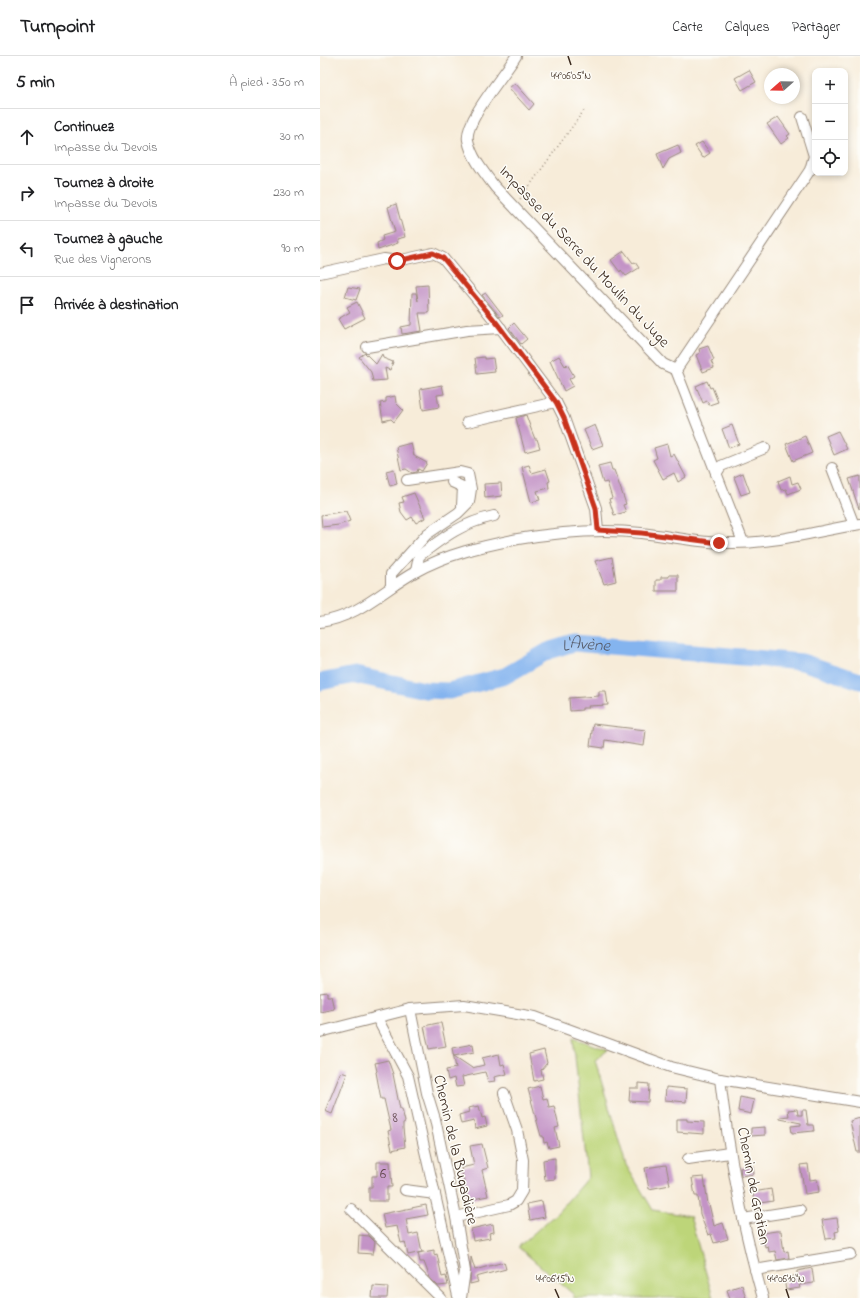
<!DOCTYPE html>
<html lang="fr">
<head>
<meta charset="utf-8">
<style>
  :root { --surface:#fff; --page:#f2f2f2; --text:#202124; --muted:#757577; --line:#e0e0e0 }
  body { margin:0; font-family:"Indie Flower",sans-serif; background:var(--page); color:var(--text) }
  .controls { position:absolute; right:12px; top:12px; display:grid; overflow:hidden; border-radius:8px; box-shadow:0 2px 6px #0003 }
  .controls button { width:36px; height:36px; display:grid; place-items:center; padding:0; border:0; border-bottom:1px solid var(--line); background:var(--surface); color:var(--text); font:20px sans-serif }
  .compass { position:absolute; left:444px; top:12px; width:36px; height:36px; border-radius:50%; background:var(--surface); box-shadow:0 2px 6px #0003; rotate:250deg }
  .stop { position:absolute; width:12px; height:12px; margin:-9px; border:3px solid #c8321e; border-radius:50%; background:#fff }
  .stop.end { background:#c8321e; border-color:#fff; box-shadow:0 1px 4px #0008 }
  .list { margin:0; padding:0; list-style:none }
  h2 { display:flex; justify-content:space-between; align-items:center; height:52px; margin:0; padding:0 16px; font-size:17px }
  h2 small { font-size:13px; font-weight:400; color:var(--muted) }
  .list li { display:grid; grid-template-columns:26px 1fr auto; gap:12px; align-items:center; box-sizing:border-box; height:56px; padding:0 16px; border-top:1px solid var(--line) }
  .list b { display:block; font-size:15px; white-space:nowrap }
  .list p { margin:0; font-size:13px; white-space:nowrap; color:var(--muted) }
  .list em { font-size:13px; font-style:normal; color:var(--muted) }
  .icon { flex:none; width:22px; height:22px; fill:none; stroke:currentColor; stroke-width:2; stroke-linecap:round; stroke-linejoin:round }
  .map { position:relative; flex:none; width:540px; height:1242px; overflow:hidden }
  header { display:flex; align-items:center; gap:24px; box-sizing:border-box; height:56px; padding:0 20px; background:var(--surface); border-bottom:1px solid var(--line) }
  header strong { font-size:19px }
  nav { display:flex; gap:22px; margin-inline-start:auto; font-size:14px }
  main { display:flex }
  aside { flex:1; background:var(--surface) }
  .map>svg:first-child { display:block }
  .green { fill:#bdd579; stroke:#7c804c }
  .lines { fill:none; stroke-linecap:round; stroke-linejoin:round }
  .river { stroke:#84b4ef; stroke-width:17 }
  .building { fill:#c393c6 }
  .minor-casing { stroke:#998b7c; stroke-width:12 }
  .path { stroke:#998b7c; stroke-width:1.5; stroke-dasharray:1 3; stroke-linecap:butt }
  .minor { stroke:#fff; stroke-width:10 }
  .route { stroke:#c8321e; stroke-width:5 }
  .ticks { fill:none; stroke:#3b2a1e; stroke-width:1.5 }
  .labels { text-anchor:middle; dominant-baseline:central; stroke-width:3; stroke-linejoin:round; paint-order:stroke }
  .number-label { font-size:14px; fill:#5d4448 }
  .street-label { font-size:16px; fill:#3b2a1e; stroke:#fdfcf7 }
  .water-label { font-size:17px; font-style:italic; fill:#555a67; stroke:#fdfcf7 }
  .ticks-label { font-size:10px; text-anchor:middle; fill:#3b2a1e; stroke:#fdfcf7; stroke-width:3; stroke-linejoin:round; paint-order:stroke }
</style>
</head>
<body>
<header>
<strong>Turnpoint</strong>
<nav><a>Carte</a><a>Calques</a><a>Partager</a></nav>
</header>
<main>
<aside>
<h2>5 min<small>À pied · 350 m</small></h2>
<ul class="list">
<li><svg class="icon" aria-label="ahead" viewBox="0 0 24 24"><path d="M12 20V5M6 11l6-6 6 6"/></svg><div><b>Continuez</b><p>Impasse du Devois</p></div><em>30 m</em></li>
<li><svg class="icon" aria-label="right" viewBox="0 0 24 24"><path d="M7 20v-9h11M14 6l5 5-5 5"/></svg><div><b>Tournez à droite</b><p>Impasse du Devois</p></div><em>230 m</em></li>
<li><svg class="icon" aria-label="left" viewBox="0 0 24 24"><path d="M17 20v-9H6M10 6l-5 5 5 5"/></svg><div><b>Tournez à gauche</b><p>Rue des Vignerons</p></div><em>90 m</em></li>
<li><svg class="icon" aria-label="arrive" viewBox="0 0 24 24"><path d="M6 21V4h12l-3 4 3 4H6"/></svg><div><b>Arrivée à destination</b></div></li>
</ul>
</aside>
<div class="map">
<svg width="540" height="1242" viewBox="0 0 540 1242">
  <rect width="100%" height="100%" fill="#fdfcf7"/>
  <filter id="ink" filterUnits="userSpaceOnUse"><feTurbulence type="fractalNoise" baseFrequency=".025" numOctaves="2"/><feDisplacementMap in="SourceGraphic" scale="8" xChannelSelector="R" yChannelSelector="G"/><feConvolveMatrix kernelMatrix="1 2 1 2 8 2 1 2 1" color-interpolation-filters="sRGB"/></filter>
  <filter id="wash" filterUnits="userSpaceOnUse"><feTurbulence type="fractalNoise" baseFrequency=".012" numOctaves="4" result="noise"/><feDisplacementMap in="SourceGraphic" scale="16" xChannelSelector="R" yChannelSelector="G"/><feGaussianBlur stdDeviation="0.9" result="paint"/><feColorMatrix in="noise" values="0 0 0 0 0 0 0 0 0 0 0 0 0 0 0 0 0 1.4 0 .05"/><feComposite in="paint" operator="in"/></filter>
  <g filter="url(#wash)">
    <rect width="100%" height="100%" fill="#f7ecd9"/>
    <!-- green -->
    <path class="green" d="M253,982L288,994L275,1004L306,1109L333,1154L370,1160L393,1242H254L253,1238L198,1191L238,1156L268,1121Z"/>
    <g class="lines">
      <!-- river -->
      <path class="river" id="s1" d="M0,626L35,619L105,634L129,635L185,620L228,595L254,587L482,606L540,625"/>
    </g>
    <g id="blocks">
      <!-- building -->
      <g class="building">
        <path d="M429,14L436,26L422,34L415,22Z"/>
        <path d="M195,27L214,48L209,54L189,32Z"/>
        <path d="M458,61L470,78L467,80L469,82L461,88L447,68Z"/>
        <path d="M382,86L390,97L383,102L375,90Z"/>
        <path d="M358,89L361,97L349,103L343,113L337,98Z"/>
        <path d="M76,148L85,181L77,183L78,187L58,194L57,187L63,184L62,180L75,176L68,151Z"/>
        <path d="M304,195L313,207L315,206L319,212L306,220L301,214L300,216L291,204Z"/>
        <path d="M108,229L109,257H99L102,275L82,278L81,271L91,269L92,237H96L98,245L96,230Z"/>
        <path d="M28,231L40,233L36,244L25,241Z"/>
        <path d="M166,237L183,259L180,261L162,239Z"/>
        <path d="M37,246L45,262L24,273L18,263L30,256L27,251Z"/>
        <path d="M194,267L207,283L201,288L189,272Z"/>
        <path d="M388,290L394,304L391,305L394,312L383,316L376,299L380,297L379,293Z"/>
        <path d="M45,297L56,308L62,298L63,302L73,306L70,314L65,312L67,324L53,325L51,316L39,301Z"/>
        <path d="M239,300L245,310L247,308L254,320L249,323L253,330L244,335L230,305Z"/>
        <path d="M165,301V303L173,302L175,316L157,318L155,302Z"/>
        <path d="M387,325L390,332L392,331L398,346L389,349L387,345L383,347L376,330Z"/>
        <path d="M122,329L124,338L117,339L119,351L103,354L100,333Z"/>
        <path d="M75,340L76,347L83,354L74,366L71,363L63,365L60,347L66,346V342Z"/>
        <path d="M206,359L211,373L215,383H217L220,392L205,396L196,362Z"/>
        <path d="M275,369L283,389L272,393L264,374Z"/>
        <path d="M412,369L419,388L409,392L402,373Z"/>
        <path d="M518,375L527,393L514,399L506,380Z"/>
        <path d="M485,380L492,397L473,405L466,388Z"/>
        <path d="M91,387L94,400L107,407L102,415L98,413L97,416L92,417L86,413L81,414L76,391Z"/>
        <path d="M347,388L350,400L354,398L366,421L358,426L354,417L343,423L333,404L337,402L334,392Z"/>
        <path d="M290,407L292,414H294L306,448L303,449L306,456L294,459L289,443L292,442L287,426L283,427L278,410Z"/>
        <path d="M209,409L212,417L226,413L230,425L228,426L229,432L217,435L220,444L211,446L202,411Z"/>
        <path d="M74,413L77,428L70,430L66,415Z"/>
        <path d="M423,417L430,436L421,439L414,421Z"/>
        <path d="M470,420L472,428L478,426L481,433L468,438L466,433L461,434L458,425Z"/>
        <path d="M540,420V452L539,453L529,423Z"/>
        <path d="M181,427L182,440L165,442L164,428Z"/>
        <path d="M94,437L105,462L96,467L92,461L87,464L81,456L79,447L84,446L82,441Z"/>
        <path d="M26,455L30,465L19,469L2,471L1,459Z"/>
        <path d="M292,501L296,525L284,528L275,505Z"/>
        <path d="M349,519H358V535H336V524H341V521H349Z"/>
        <path d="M279,635H286L288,649L268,650L269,652H262V654L250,655L249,642L279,640Z"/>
        <path d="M273,668L326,674L324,690L285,684L284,692L270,690Z"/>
        <path d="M7,936V940H11L14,953L0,956V937Z"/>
        <path d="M118,967H121L126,990L109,993L104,970Z"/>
        <path d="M153,988L154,996L134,1000L152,1012L164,1009L162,1002L179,998L181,1009L184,1008L187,1018L174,1021L175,1025L168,1026L165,1016L142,1021L144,1030L136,1031L134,1022L128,1024L126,1014L136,1012L132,992Z"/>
        <path d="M224,994L227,1007L221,1014L223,1023L214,1025L209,998Z"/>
        <path d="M68,1004L73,1018L80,1053H82L85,1066L83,1067V1072L85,1091L72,1094L68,1075L71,1074L64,1043H61L56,1016L57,1015L55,1007Z"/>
        <path d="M21,1016L27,1018L12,1058L5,1055Z"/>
        <path d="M319,1027L329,1028L328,1046L309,1045L310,1032H319Z"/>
        <path d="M220,1030L223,1043L227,1042L229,1051L234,1050L239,1071L235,1072L239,1090L229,1092L227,1086L224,1087L223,1080H221L208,1033Z"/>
        <path d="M346,1031L367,1033L366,1046L345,1044Z"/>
        <path d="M420,1041L434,1044L431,1058L418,1055Z"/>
        <path d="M159,1050L162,1062L165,1061L167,1070L155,1073L154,1065L141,1068L139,1059L149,1056L148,1052Z"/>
        <path d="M477,1053L478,1059H482V1054H486L488,1069H493L494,1075L472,1077L471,1070L481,1069V1067L460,1063V1061L469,1060L468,1054Z"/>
        <path d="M540,1062V1096H537L530,1065Z"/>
        <path d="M357,1063H367V1065L384,1066V1078L357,1076Z"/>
        <path d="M445,1071V1079L431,1080V1072Z"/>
        <path d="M162,1088L168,1112L162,1114L168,1140L148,1144L141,1112L154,1109L150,1090Z"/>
        <path d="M235,1102V1123L225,1124L223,1104Z"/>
        <path d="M57,1106H70L72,1131H67V1145H49V1131H52V1120H57Z"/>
        <path d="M488,1108L490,1124L497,1123L499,1136L485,1138L480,1109Z"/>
        <path d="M346,1109L350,1129L329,1133L325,1112Z"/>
        <path d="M433,1110L434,1118L421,1120L420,1112Z"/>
        <path d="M384,1121L388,1148H389L394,1170L403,1167L408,1183L394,1187L391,1178L388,1179L380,1158L378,1140H375L372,1122Z"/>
        <path d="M451,1133L453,1145L434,1148L433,1136Z"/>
        <path d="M222,1145L225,1161L210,1164L207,1148Z"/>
        <path d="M106,1149L108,1159L86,1163L89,1179L98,1177L102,1196L88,1199L85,1186L81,1187L77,1170L65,1172L62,1158Z"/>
        <path d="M517,1162L519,1175L515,1176L516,1182L506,1183L502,1164Z"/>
        <path d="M173,1168L174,1176L169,1177L170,1182L153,1185L151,1173Z"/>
        <path d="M456,1175H461L464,1196L468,1195L469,1202L457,1204L455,1195L449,1196L448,1190L445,1191L443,1177Z"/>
        <path d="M39,1179L49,1180L55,1186L53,1198L38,1197Z"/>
        <path d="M114,1194V1199L117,1198L122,1221L126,1220L128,1229L118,1230L110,1222L104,1206H100L98,1197Z"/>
        <path d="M151,1201L155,1214L184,1206L186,1213L156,1221L158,1226L150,1228Z"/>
        <path d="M492,1212L494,1227L479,1229L480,1232L466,1234L464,1223L477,1219V1215Z"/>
        <path d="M422,1229L426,1242H410L407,1234Z"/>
        <path d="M53,1230L68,1231L67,1242H52Z"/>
      </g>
    </g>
  </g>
  <g filter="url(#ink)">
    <use href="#blocks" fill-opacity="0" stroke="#998b7c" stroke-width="1"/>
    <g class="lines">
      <!-- minor casing -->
      <g class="minor-casing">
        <g id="minor">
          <path d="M196,0C186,17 144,65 148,84C151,101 165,118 175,131L343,308L356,314L423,486"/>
          <path d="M0,217L64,203L77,205L113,197L123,202L176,266L236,346L244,362L276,452L278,474"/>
          <path d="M47,291L147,274L181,272"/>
          <path d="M356,314L490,114L494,100L482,61"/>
          <path d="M147,366L236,346"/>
          <path d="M512,412L534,469"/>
          <path d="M396,418L401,410L445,392"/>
          <path d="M132,426L143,431L142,450"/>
          <path d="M96,515L99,500C124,481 142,467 174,460"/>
          <path d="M71,531V518L107,478L138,457L149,446L151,433L148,418L140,416L87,424"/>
          <path d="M0,566C38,561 63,534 95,516C126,498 163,490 198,483C239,476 280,472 321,477C350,480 379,487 408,487C452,488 497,475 540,468"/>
          <path d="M90,953L107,1037L115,1063L136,1161L145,1215L141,1242"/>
          <path d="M57,962L88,1020L138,1240"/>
          <path d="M0,976L90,953L144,949L215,961L351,1011L400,1023L540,1046"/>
          <path d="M400,1023C409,1097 422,1170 443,1242"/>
          <path d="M368,1103L409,1097"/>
          <path d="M85,1134L115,1138"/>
          <path d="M31,1153L121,1242"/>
          <path d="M136,1161L189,1149L196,1145L202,1135L203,1104L197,1074L184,1037"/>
          <path d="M423,1163L480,1154"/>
          <path d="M435,1214L531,1198"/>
        </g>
      </g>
      <!-- path -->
      <path class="path" d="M200,143L265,53"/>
      <!-- minor -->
      <use href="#minor" class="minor"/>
    </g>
  </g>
  <g class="lines" filter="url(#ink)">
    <!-- route -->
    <path class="route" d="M77,205L113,197L123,202L176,266L236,346L244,362L276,452L278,474L322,477L399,487"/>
  </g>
  <!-- ticks -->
  <path class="ticks" d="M248,0L251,9M235,1233L239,1242M466,1233L469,1242"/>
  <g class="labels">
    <!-- number labels -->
    <g class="number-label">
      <text x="75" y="1062">8</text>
      <text x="63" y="1118">6</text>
    </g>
    <!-- street labels -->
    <g class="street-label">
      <text transform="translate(264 201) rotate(47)">Impasse du Serre du Moulin du Juge</text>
      <text transform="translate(135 1094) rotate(77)">Chemin de la Bugadière</text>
      <text transform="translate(433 1130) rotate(79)">Chemin de Gratian</text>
    </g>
    <!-- water labels -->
    <g class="water-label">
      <text stroke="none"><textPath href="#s1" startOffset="278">L'Avène</textPath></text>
    </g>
  </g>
  <g class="ticks-label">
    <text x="251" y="23">44°06'05"N</text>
    <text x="235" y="1226">44°06'15"N</text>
    <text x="466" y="1226">44°06'10"N</text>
  </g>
</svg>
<div class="controls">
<button>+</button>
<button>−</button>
<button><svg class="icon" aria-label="locate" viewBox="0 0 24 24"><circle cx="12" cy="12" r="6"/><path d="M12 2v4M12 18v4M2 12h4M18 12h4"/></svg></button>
</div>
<svg class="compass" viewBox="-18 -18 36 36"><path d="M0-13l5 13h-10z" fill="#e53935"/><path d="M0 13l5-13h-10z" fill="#757577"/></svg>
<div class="stop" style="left:77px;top:205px"></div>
<div class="stop end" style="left:399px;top:487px"></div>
</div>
</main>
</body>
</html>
